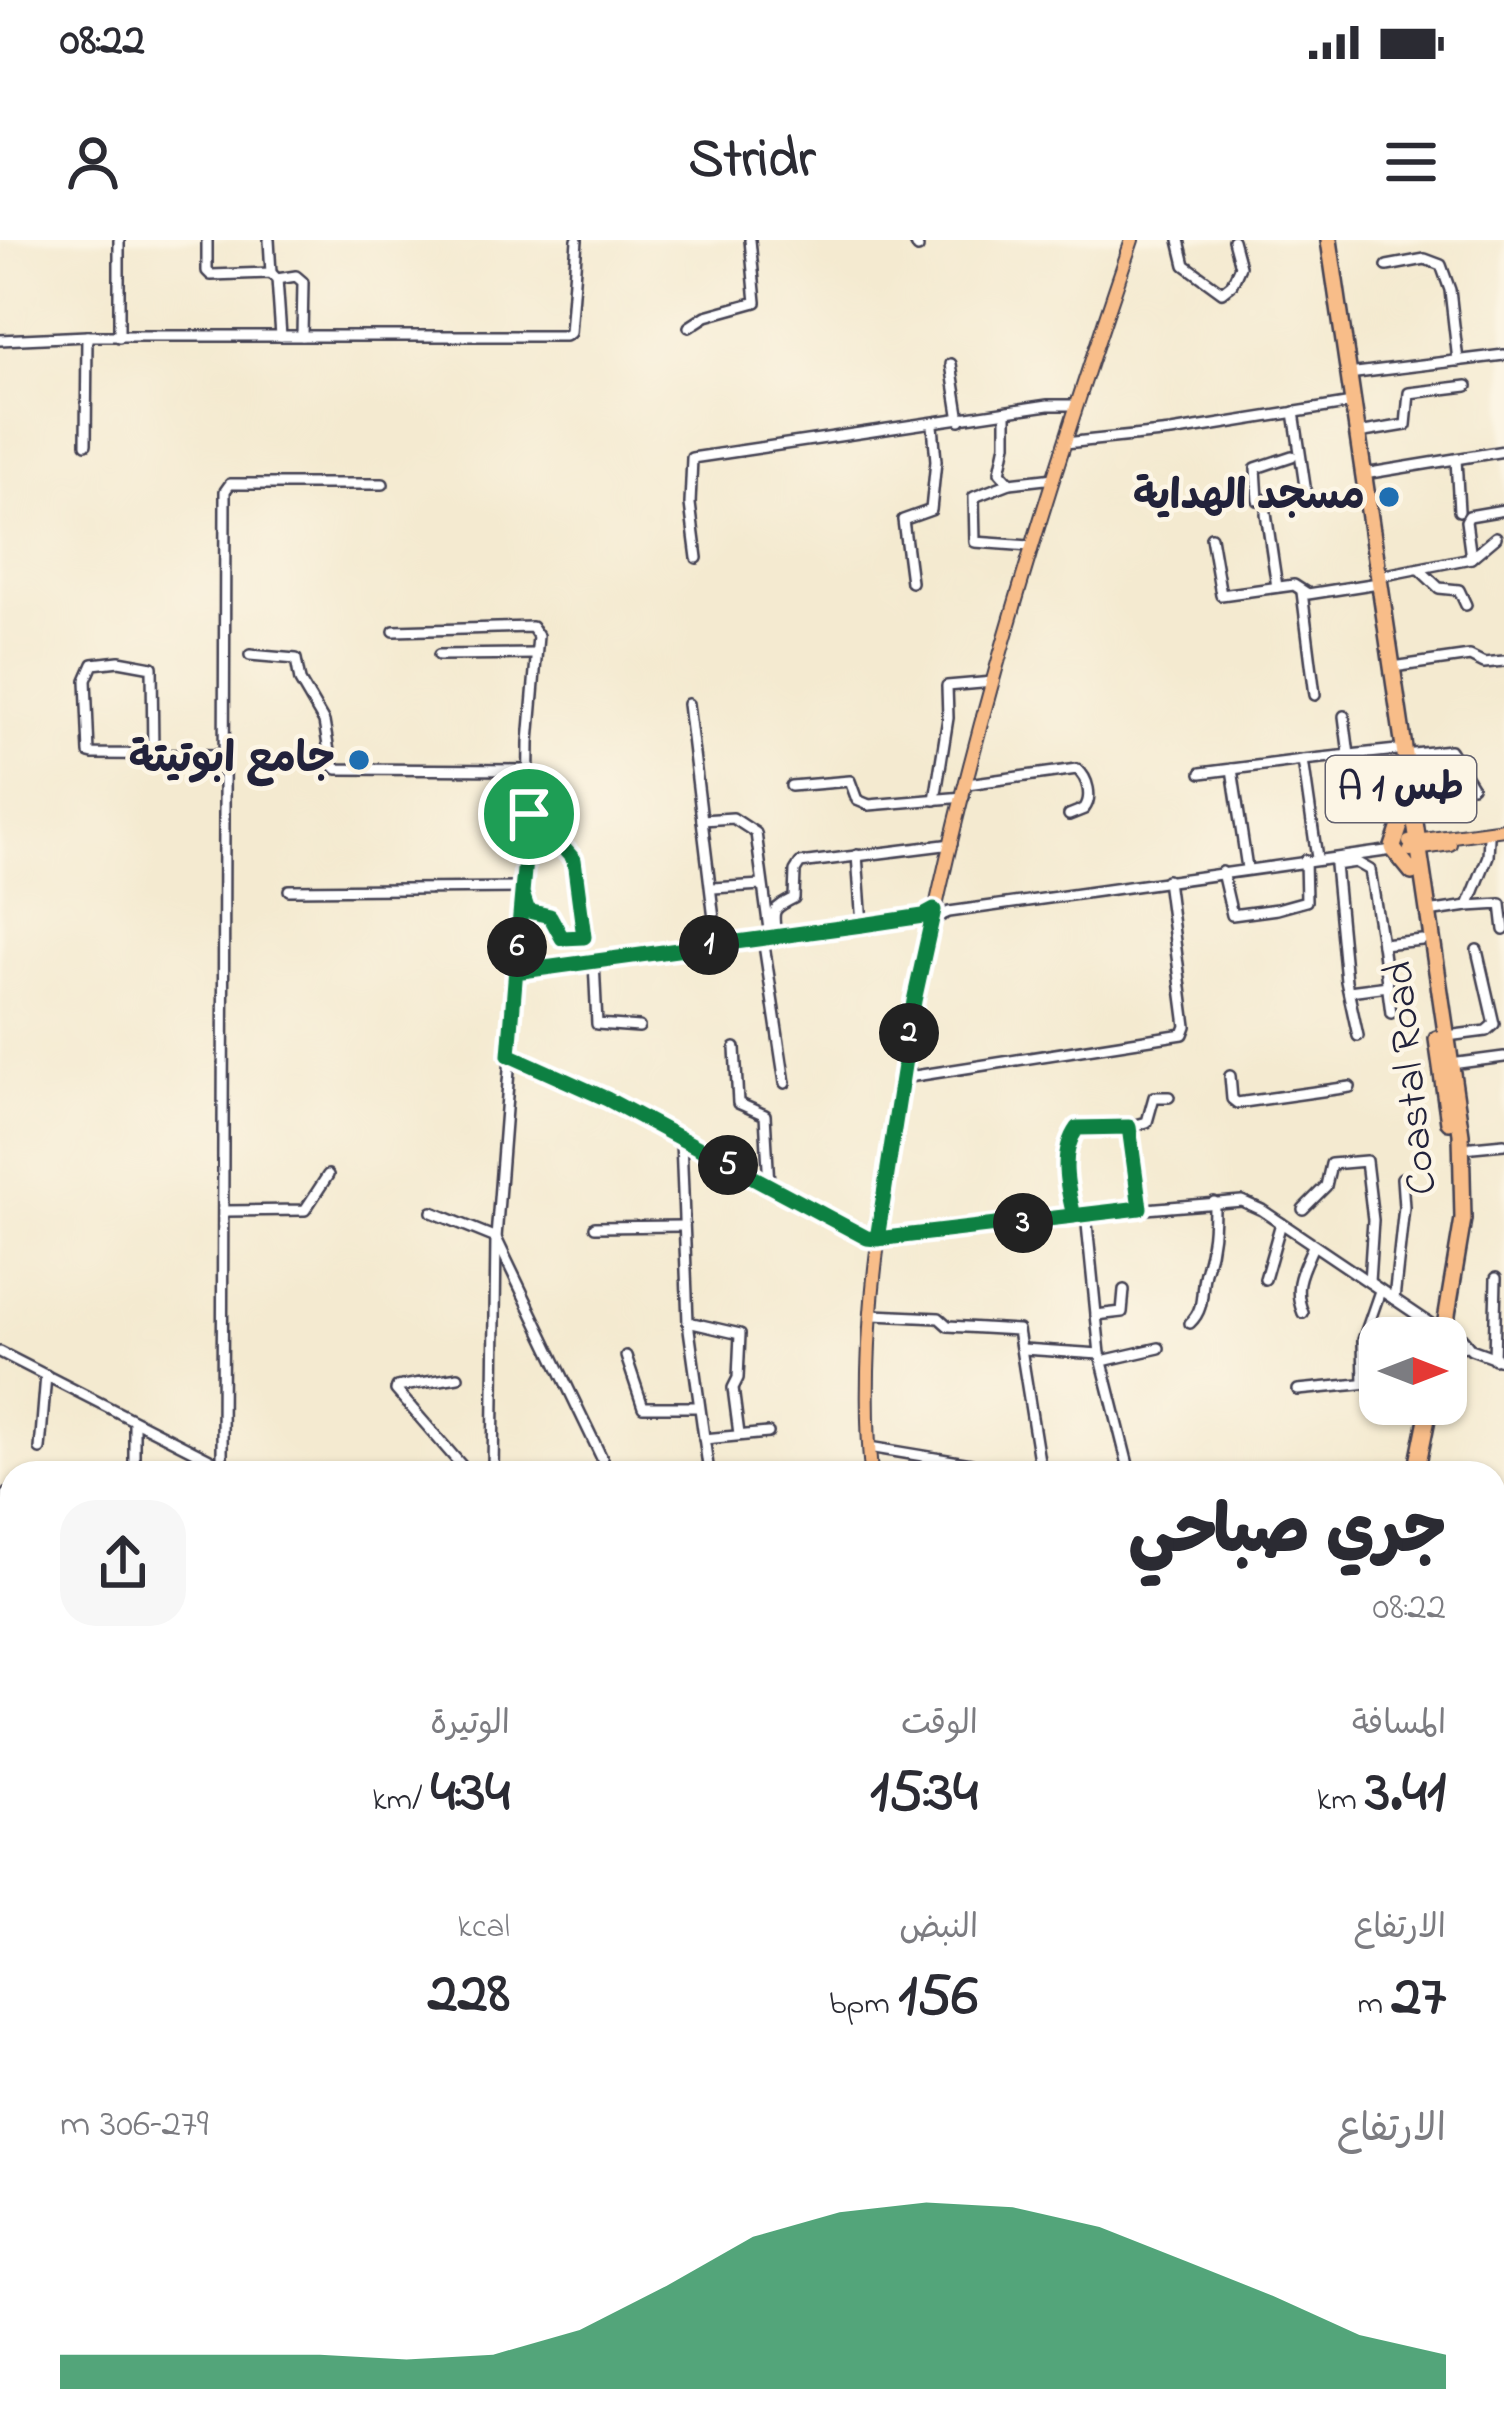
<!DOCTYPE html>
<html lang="ar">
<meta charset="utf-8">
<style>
:root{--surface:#fff;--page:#f7f7f7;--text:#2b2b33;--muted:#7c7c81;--accent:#0b8043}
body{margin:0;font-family:"Indie Flower","Playpen Sans Arabic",sans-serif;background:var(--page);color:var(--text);direction:rtl;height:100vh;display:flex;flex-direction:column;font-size:45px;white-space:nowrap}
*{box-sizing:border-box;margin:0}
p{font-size:39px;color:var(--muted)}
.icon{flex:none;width:66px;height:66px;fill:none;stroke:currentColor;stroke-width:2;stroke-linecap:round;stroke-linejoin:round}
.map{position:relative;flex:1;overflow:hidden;direction:ltr}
.details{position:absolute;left:0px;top:1221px;width:1506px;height:975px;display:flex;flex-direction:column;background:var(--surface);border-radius:36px 36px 0 0;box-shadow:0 3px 9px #0004;direction:rtl}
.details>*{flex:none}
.needle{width:78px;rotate:90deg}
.controls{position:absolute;left:1359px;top:1077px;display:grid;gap:24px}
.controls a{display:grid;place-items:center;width:108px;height:108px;border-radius:24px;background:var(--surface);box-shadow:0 3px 9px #0004;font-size:60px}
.pin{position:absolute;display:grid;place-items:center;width:102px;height:102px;color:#fff;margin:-51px;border:6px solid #fff;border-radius:50%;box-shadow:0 3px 12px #0007}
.km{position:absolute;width:60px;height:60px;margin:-30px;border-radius:50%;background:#222;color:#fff;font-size:33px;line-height:60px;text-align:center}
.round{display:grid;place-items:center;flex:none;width:126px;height:126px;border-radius:36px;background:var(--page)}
.head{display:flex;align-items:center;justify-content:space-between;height:204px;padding:0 60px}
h1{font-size:66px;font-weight:800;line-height:90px}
.metrics{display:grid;grid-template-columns:repeat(3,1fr);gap:18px;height:204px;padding:12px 60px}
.metrics div{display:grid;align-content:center}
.metrics b{font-size:60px;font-weight:800}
.metrics small{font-size:33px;font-weight:400}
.metrics p{font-size:33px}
.chart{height:336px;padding:24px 60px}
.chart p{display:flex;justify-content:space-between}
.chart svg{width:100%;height:216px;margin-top:12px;fill:var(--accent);opacity:.7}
.status{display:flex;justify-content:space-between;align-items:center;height:84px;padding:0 60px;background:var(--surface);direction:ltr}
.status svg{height:33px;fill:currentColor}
header{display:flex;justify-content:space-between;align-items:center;height:156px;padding:0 60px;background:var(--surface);font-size:54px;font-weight:800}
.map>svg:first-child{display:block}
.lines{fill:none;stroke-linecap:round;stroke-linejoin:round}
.minor-casing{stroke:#424051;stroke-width:14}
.major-casing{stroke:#424051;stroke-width:16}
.highway-casing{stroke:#424051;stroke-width:20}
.minor{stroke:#fff;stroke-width:9}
.major{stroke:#f8bd89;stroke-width:12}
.highway{stroke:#f8bd89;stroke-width:15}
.route-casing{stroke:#fff;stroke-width:24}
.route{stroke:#0b8043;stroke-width:15}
.poi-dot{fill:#1f6fb2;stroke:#fcf5e5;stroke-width:4.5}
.labels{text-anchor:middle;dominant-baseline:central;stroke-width:9;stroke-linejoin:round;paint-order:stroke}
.shield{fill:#fcf5e5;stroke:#63616e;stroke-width:3}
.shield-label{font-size:39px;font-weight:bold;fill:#22223b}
.poi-label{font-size:42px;font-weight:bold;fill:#22223b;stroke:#fcf5e5;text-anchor:end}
.street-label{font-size:42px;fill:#22223b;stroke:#fcf5e5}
</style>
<div class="status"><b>08:22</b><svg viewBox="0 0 49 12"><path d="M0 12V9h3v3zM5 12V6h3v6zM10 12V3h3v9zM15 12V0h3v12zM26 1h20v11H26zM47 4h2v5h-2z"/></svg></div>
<header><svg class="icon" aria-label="menu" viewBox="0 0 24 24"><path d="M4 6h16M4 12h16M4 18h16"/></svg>Stridr<svg class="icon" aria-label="person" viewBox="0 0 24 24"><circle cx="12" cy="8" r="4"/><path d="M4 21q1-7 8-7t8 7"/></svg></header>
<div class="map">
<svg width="1504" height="2194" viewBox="0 0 1504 2194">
<rect width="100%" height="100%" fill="#fcf5e5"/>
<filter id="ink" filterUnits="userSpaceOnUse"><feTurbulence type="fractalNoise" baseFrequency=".00833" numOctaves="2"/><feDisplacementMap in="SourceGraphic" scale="24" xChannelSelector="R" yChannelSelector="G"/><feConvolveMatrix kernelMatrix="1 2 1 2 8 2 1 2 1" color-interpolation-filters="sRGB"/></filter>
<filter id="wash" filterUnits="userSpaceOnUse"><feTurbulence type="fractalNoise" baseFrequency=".004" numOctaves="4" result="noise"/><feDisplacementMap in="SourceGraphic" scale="48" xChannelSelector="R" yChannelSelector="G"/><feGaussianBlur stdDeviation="2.7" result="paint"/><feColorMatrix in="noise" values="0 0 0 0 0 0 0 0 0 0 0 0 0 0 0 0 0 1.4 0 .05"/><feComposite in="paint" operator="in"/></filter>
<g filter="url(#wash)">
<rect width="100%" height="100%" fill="#f4ead0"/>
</g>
<g filter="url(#ink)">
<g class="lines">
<g class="minor-casing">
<g id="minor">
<path d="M119 0V97"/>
<path d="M207 0V31L211 35 271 33 277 39 281 96"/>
<path d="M269 0 271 33"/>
<path d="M914 0 918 8"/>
<path d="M1179 0 1185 25 1222 52 1232 44 1240 26 1233 0"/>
<path d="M1387 26 1425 19 1441 25 1450 50 1458 121"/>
<path d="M277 39 296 36 303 42 302 96"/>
<path d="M689 87 706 76 756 62 750 0"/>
<path d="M0 100 87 96H565L570 93 577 0"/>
<path d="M951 124 960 180"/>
<path d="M1348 134 1504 115"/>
<path d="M1006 173V204L1000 232 1010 243"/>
<path d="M1358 193 1406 185 1409 153 1467 146"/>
<path d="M1065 203 1171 192 1346 164"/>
<path d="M86 204 87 96"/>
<path d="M1292 216 1256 228 1258 260 1296 259 1306 253 1294 172"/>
<path d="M1456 219 1459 271"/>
<path d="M1364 234 1504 211"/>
<path d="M1266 273 1277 347"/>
<path d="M1211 297 1221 355 1294 345 1308 354 1372 344"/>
<path d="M1030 306 975 302 974 257 1010 243 1054 238"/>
<path d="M697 318 690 264 692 218 1048 165H1076"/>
<path d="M1471 318 1466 281 1469 276 1504 270"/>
<path d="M1420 330 1439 348 1459 350 1466 365"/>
<path d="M1380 336 1471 318 1496 297"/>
<path d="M911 342 903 280 931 270 936 221 933 185"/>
<path d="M1302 352 1315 455"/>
<path d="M394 391 532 387 538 396 529 502 528 585 496 998 493 1233"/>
<path d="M250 415 296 419 300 441 324 482 331 523 337 529 530 530"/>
<path d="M439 415 535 414"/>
<path d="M1393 427 1470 416 1484 423 1504 421"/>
<path d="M688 464 702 580 733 578 756 593 770 697"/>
<path d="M1344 476 1349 515"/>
<path d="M153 514 152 427 119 421 93 424 86 440 89 513 93 514 226 515"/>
<path d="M1405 515 1450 510 1472 546"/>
<path d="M1303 520 1397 510"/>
<path d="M1232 529 1247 628"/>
<path d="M1201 533 1303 520 1317 618"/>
<path d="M967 544 1077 529C1088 538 1093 558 1084 569L1069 575"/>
<path d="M791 546 850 541 857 560 869 565 964 557"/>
<path d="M935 560 948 478 947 446 993 442"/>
<path d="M702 580 717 704"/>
<path d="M857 615 862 685"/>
<path d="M1222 632 1232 675 1277 669 1306 661 1305 620"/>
<path d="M713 648 762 645"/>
<path d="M289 650 522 648"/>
<path d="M525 659 528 671 550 676 563 698 575 700 584 697 574 620 539 579 529 574"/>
<path d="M1468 666 1501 664 1504 690"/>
<path d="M1428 672 1468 666 1488 616 1489 597"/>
<path d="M931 680 949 672 1393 610"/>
<path d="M776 697C773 670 770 670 794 658L795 631 800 623 952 604"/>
<path d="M763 698 785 843"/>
<path d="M1382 704 1391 773"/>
<path d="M594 722 597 784 639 787"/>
<path d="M515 732 862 685 923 676 934 670"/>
<path d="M1349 751 1388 746"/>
<path d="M1358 796 1346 741 1335 625 1356 622 1370 630 1382 704 1422 700"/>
<path d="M1447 796 1486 791 1494 784 1477 710"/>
<path d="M735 808 738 863 765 875 769 945"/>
<path d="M509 815 568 839 867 997 952 993 1086 974 1242 961 1262 970 1437 1088"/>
<path d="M1451 824 1504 817"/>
<path d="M1230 836 1232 859 1237 863 1350 847"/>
<path d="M902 838 1183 794 1186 786 1167 640"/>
<path d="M1129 887 1147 882 1154 857H1169"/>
<path d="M681 901 688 1082 709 1233"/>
<path d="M1462 908 1504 904"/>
<path d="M1303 969 1326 946 1331 924 1366 921 1373 980 1369 1042"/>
<path d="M225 971 305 970 328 935"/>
<path d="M432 972 496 998 609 1233"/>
<path d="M1086 974 1100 1114 1130 1233"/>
<path d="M1074 976C1067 947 1059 913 1077 888L1129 887 1140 968"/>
<path d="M595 987 682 986"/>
<path d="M1265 1039 1281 983"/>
<path d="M1394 1059 1404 967 1402 938"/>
<path d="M1303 1073C1292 1046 1302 1031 1313 1006"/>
<path d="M873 1075 939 1078 948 1086 1018 1090 1041 1233"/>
<path d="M1096 1075 1122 1072 1124 1050"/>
<path d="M1448 1081 1471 1109 1504 1121"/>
<path d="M688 1082 740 1094 738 1138 733 1148 739 1194"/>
<path d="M1190 1083C1207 1067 1199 1049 1206 1029 1213 1006 1214 987 1214 962"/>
<path d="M1023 1109 1100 1114"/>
<path d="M1446 1110 1466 1106"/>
<path d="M0 1112 237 1233"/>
<path d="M626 1116 643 1167H698"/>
<path d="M1494 1119 1496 1038"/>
<path d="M1102 1121 1159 1108"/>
<path d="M458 1137 397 1147 396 1150 468 1233"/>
<path d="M1364 1143 1363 1100 1380 1051"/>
<path d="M1298 1150 1380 1142"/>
<path d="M134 1181V1233"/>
<path d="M704 1199 768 1193"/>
<path d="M869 1207 971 1224"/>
<path d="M40 1209 46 1135"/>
<path d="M222 1225 225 251 230 244H383"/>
<path d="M4 1257 12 1250"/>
<path d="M7 1488V1455L12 1447"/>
<path d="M1495 1539 1504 1601"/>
<path d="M0 1830H12"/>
<path d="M0 1903H12"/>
<path d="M0 2017H12"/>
<path d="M1494 2127 1499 2115"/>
<path d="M1494 2172 1504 2177"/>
<path d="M284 2184V2194"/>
<path d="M1002 2184 1041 2192"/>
<path d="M1321 2184 1322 2194"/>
<path d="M1364 2184 1373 2194"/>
<path d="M1428 2184 1434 2193 1440 2184"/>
<path d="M479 2194 481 2184"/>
<path d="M676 2194 677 2184"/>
<path d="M787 2194V2184"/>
<path d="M1177 2194 1179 2184"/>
<path d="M1219 2194 1220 2184"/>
<path d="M1502 2194 1504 2190"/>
</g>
</g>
<g class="major-casing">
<g id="major">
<path d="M1409 602 1504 589"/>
<path d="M1410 610 1450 604"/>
<path d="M871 1233C860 1112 878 989 897 870 944 573 1035 284 1132 0"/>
<path d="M916 2184V2194"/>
</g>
</g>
<g class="highway-casing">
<g id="highway">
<path d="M1329 0 1461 894 1463 979 1443 1098"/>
<path d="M1393 607 1404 574"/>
<path d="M1394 610 1412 632"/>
<path d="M1437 799 1449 882"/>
<path d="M1416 1233 1430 1164"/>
<path d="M1040 2194 1047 2184"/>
</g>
</g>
<use href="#minor" class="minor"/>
<use href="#major" class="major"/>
<use href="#highway" class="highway"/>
</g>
</g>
<g class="lines" filter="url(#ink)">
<g class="route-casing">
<path id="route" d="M529 574 515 732 862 685 923 676 934 670 914 761 877 999 1140 968 1129 887 1077 888C1059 913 1067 947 1074 976L877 999 867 998 607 859 509 815 522 653 528 671 550 676 562 698 584 697 574 620 538 579 529 574"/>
</g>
<use href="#route" class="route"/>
</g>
<g class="poi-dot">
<circle cx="1389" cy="257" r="12"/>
<circle cx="359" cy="520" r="12"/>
</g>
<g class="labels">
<rect class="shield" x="1326" y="516" width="150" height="66" rx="9"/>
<g class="shield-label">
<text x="1401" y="549">A 1 طس</text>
</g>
<g class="poi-label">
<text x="1365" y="257">مسجد الهداية</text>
<text x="335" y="520">جامع ابوتيتة</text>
</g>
<g class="street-label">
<text transform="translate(1412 838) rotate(-96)">Coastal Road</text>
</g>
</g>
</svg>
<div class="controls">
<a><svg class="needle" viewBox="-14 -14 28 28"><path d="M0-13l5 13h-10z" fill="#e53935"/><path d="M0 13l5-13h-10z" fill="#7c7c81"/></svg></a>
</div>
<div class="pin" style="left:529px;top:574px;background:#1e9e55"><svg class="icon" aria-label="arrive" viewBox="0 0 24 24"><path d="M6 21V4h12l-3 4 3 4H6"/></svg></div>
<b class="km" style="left:709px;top:705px">1</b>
<b class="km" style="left:909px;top:793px">2</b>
<b class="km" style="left:1023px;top:983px">3</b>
<b class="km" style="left:728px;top:925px">5</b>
<b class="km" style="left:517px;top:707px">6</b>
<section class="details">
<div class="head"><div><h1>جري صباحي</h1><p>08:22</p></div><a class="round"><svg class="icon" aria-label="share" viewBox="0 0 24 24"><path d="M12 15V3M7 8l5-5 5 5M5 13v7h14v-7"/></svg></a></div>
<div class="metrics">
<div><p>المسافة</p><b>3.41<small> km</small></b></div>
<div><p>الوقت</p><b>15:34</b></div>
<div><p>الوتيرة</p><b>4:34<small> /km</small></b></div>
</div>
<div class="metrics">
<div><p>الارتفاع</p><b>27<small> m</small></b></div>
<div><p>النبض</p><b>156<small> bpm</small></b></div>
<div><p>kcal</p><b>228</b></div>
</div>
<div class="chart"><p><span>الارتفاع</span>279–306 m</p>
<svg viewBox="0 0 160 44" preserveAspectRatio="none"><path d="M0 44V37L10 37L20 37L30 37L40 38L50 37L60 32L70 23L80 13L90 8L100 6L110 7L120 11L130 18L140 25L150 33L160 37V44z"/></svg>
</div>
</section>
</div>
